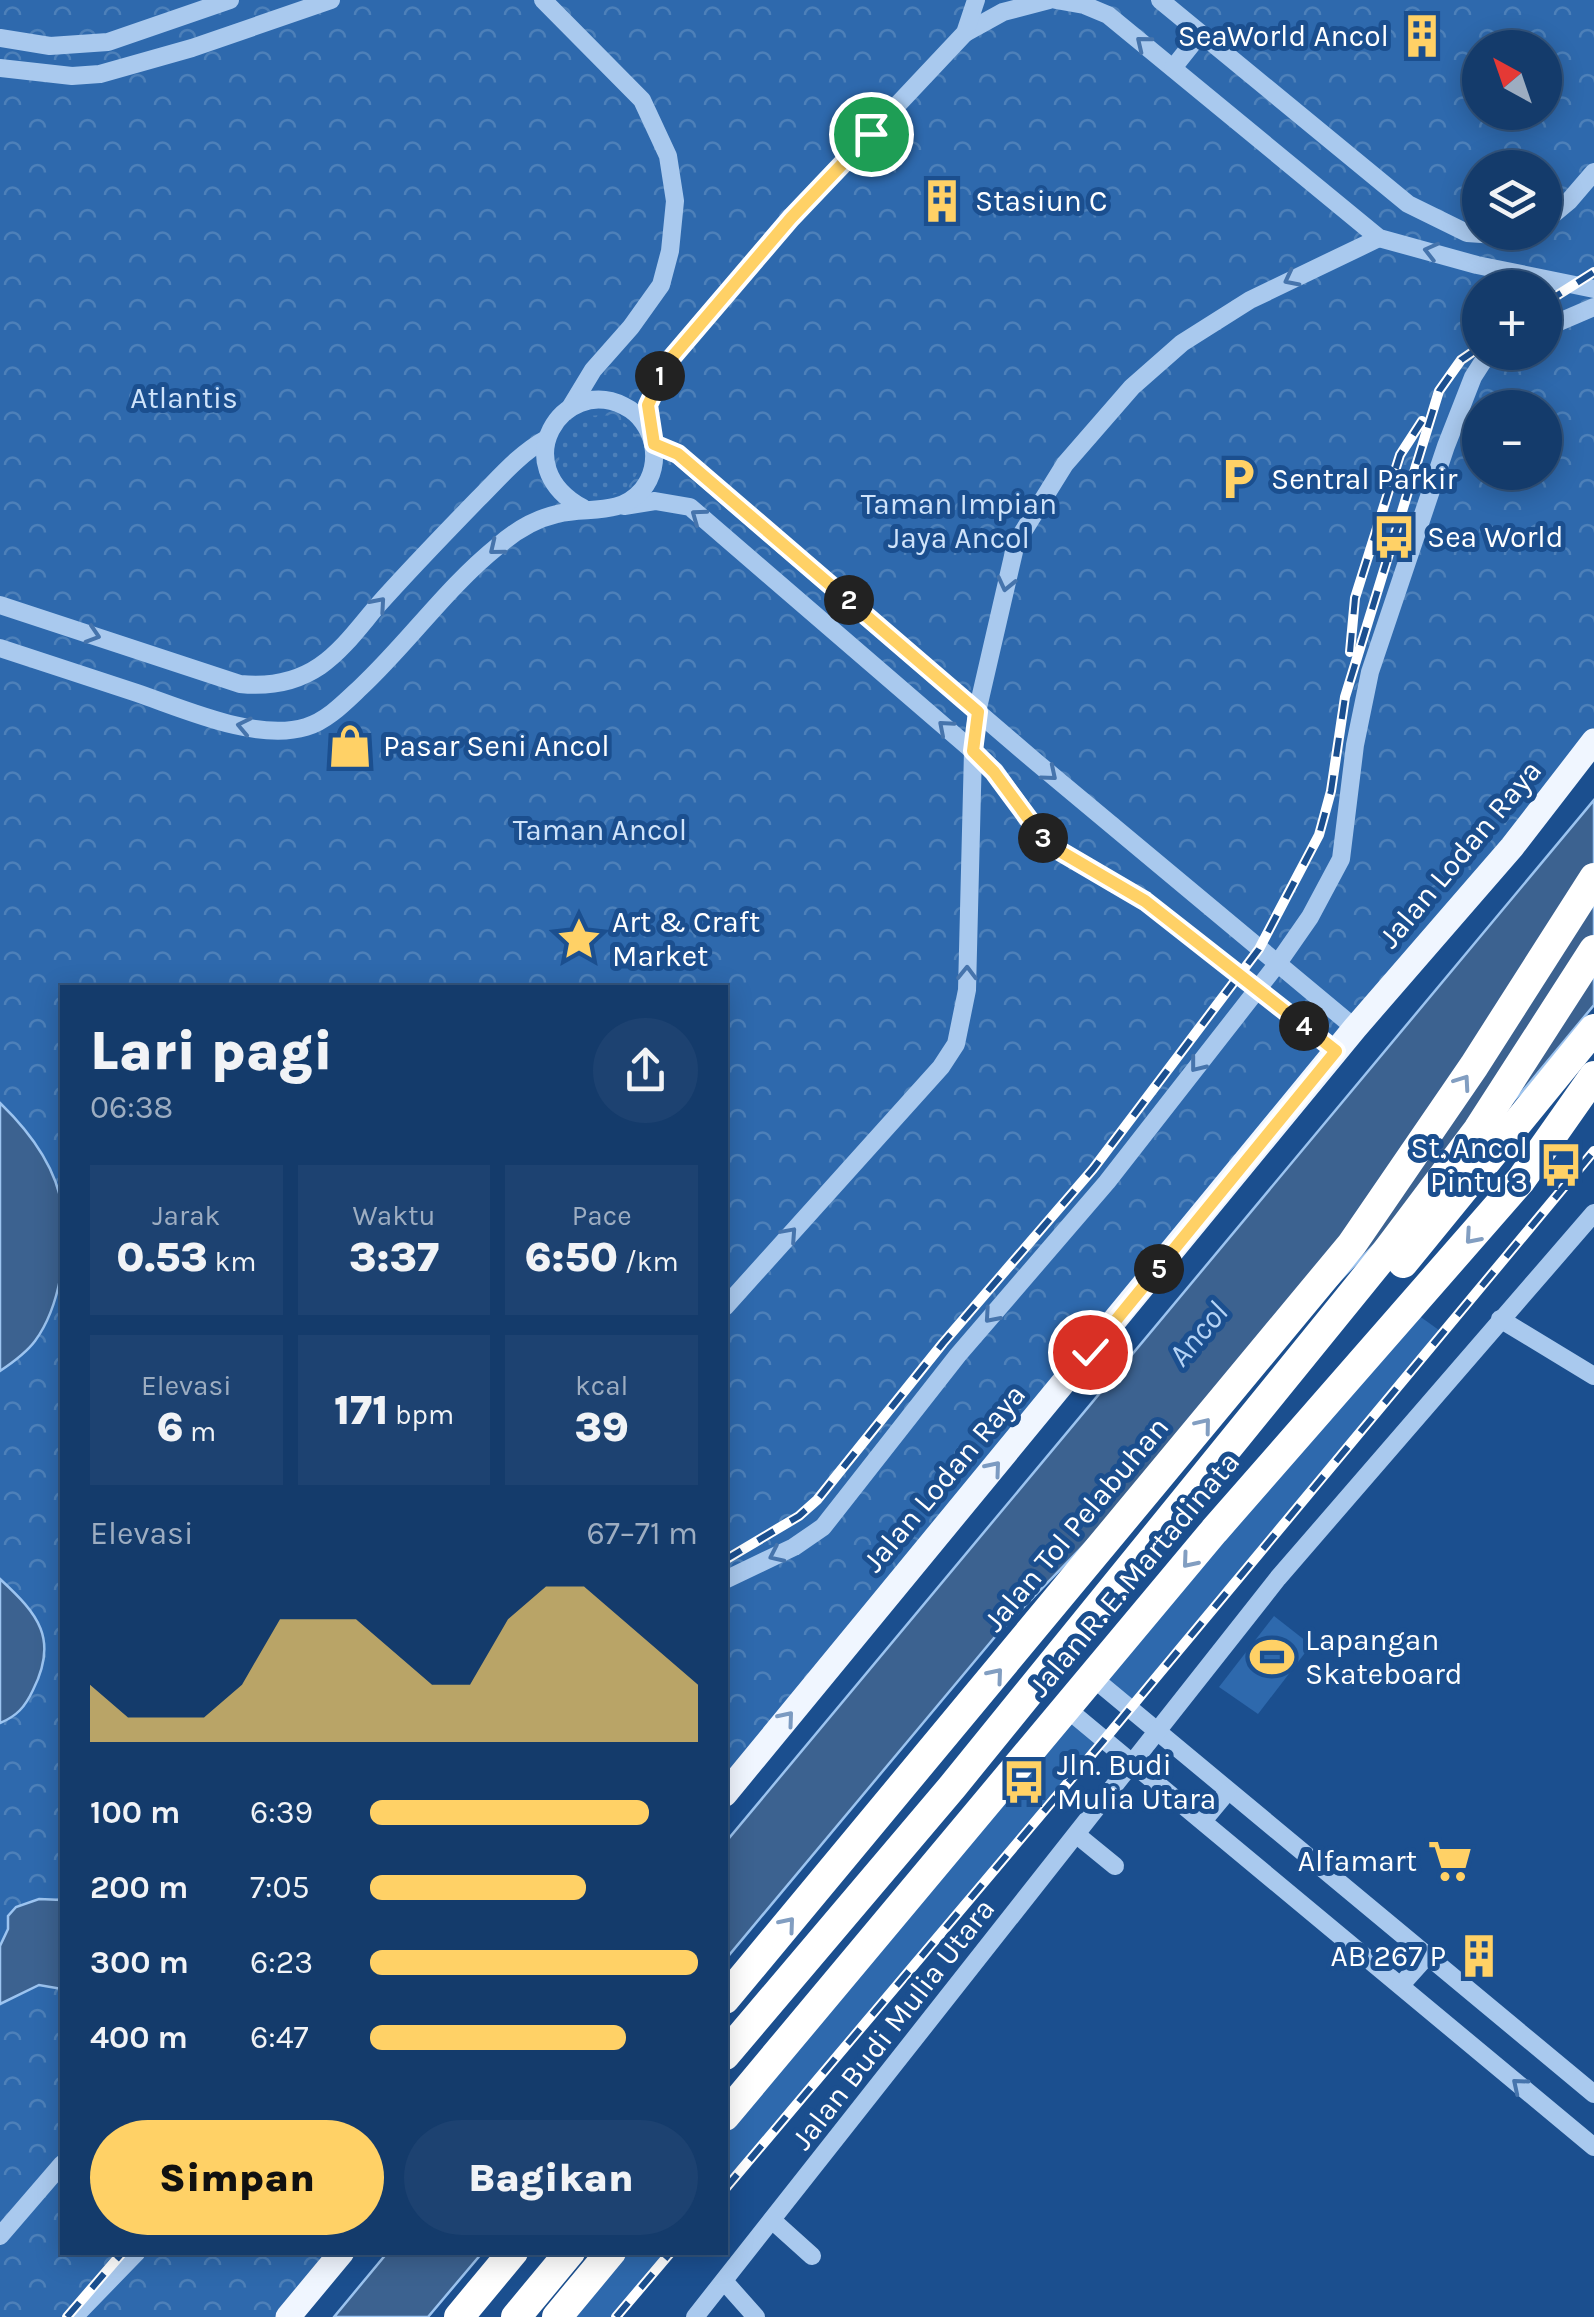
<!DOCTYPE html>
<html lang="id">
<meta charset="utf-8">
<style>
:root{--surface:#143b6b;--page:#1d4271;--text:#f1f3f6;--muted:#9dadc1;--line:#33557e;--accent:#ffd166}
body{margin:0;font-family:Karla,sans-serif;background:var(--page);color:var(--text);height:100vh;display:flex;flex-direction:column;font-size:38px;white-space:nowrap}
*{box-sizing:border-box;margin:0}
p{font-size:32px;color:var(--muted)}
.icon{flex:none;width:55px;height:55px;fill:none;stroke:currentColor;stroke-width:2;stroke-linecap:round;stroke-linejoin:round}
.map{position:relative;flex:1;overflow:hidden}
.panel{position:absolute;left:60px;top:985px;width:668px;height:1270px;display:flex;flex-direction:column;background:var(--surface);border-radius:0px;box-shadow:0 5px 25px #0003,0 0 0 2px var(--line)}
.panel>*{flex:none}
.needle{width:65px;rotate:320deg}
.tools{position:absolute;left:1462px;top:30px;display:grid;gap:20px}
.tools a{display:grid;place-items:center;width:100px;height:100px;border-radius:50%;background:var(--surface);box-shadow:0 5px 25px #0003,0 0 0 2px var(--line);font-size:50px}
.pin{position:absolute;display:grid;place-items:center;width:85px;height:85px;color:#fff;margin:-42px;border:5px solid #fff;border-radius:50%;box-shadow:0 2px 10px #0007}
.km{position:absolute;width:50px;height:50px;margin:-25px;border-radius:50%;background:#222;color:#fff;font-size:28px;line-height:50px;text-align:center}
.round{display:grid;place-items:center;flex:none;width:105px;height:105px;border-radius:52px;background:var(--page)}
.summary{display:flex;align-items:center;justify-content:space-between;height:170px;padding:0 30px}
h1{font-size:55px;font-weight:800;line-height:75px}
.figures{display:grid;grid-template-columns:repeat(3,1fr);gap:15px;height:170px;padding:10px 30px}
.figures div{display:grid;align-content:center;border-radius:0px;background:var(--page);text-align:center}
.figures b{font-size:42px;font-weight:800}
.figures small{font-size:28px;font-weight:400}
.figures p{font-size:28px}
.chart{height:280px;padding:20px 30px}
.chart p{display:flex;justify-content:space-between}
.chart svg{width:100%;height:180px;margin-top:10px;fill:var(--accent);opacity:.7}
.cta{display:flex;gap:20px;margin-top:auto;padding:20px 30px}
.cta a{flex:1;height:115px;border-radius:60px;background:var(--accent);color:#111;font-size:40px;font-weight:800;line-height:115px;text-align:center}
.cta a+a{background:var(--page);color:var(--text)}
ul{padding:0 30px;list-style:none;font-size:32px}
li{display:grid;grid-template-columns:160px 120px 1fr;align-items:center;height:75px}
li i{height:25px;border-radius:12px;background:var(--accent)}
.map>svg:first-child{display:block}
.grass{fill:#2e69ad}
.park{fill:url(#park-crowns);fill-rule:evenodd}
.garden{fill:url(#garden-dots)}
.water{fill:#3c6290;stroke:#9cc4f0;stroke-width:2.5}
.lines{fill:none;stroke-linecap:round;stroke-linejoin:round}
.minor{stroke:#a9c9ee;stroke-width:18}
.major{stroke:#f0f6ff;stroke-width:25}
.highway{stroke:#fff;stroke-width:30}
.rail-casing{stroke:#fff;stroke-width:10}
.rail{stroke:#1b4f8f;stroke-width:6;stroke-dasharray:19;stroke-linecap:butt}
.oneway{stroke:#4674ac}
.oneway2{stroke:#829ec1}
.oneway3{stroke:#7b9ac1}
.route-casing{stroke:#fff;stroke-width:20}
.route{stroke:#ffd166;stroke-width:12}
.labels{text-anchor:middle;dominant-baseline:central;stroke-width:10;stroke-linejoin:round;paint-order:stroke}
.poi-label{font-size:30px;fill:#fff;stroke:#1b4f8f;text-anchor:start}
.park-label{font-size:30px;fill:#cfe3fa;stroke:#1b4f8f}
.street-label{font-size:30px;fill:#fff;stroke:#1b4f8f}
.water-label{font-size:32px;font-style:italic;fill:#b5d3f5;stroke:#1b4f8f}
</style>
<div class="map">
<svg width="1594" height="2317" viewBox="0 0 1594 2317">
<defs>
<pattern id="park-crowns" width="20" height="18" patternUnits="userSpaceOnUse" patternTransform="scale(2.5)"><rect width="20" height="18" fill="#2e69ad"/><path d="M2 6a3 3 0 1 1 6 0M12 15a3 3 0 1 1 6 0" fill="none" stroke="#4d80b9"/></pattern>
<pattern id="garden-dots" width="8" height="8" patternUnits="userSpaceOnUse" patternTransform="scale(2.5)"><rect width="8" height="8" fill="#2e69ad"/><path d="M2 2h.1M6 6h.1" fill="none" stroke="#4d80b9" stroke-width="1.8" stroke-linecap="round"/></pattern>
</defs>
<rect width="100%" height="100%" fill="#1b4f8f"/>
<g class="grass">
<path d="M1404 1305 1443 1333 1131 1707 1092 1677Z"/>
<path d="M1274 1616 1311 1645 1258 1714 1219 1687Z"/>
<path d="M1066 1708 1104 1740 725 2188V2116Z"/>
<path d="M611 2253H671L616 2317H557Z"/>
</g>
<path class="park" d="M0 0H1594V741L725 1793V988H62V2252L341 2253 287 2317H0ZM1480 48H1545V112H1480ZM1480 168H1545V232H1480ZM1480 288H1545V352H1480ZM1480 408H1545V472H1480Z"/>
<circle class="garden" cx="600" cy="456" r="41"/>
<g class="water">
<path d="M1594 800V1005L1521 1093 994 1638 725 1960V1843Z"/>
<path d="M0 1103C28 1130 56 1167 62 1207 69 1248 60 1307 35 1341 26 1353 12 1363 0 1371Z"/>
<path d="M0 1579C38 1614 59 1639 33 1690 25 1707 17 1716 0 1723Z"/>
<path d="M39 1899 62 1900V1989L39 1985 0 2004V1946L8 1929V1916L16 1907Z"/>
<path d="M387 2253V2252L482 2253 428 2317H334Z"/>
</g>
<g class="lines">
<g class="minor">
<path d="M543 0 642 100 668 156 675 201 670 251 661 285 631 327 593 370 570 408"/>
<path d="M1056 0 1084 5 1108 15 1379 238 1477 265 1594 289"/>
<path d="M1160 0 1408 204 1467 233 1496 235 1520 232"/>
<path d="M965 33 1003 12 1049 0"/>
<path d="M0 38 50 46 108 42 230 0"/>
<path d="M0 68 72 76 100 74 192 48 331 0"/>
<path d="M1173 68 1200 34"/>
<path d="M1545 221 1569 201 1594 172"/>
<path d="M1545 328 1594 307"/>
<path d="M650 429 648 405 668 361 791 218 965 33 976 0"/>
<path d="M653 444 678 455 1036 762 1355 1028"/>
<path d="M624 506 655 501 690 507 973 751 995 771 1042 837 1058 850 1145 901 1336 1051"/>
<path d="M0 605 240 684C269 687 295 683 320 666 343 650 360 626 378 605 410 569 444 534 478 499 500 477 519 454 546 439"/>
<path d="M0 648C46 663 91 678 137 693 184 709 257 742 306 727 327 721 345 702 361 687 408 643 447 587 498 546 515 531 535 519 557 514 587 506 619 517 642 490 664 464 655 421 624 406 562 375 505 466 583 508"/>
<path d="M725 1307 941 1067 956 1044 967 990 973 751 977 712 1016 543 1065 464 1132 387 1182 343 1250 300 1379 238"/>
<path d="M1500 1319 1594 1376"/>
<path d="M725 1580 794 1547 823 1527 958 1355 1107 1182 1278 963 1310 917 1341 859 1355 745 1370 672 1446 446 1473 377 1489 352"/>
<path d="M1092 1677 1594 2094"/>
<path d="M1066 1708 1594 2147"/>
<path d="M1203 1821 1228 1791"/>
<path d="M1077 1835 1115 1866"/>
<path d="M1401 1985 1427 1956"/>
<path d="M772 2220 812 2256"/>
<path d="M0 2236 62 2164"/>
<path d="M724 2281 756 2317"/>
<path d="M74 2317 137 2252"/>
<path d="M695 2317 1278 1578 1594 1213"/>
</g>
<g class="major">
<path d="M725 1794 1355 1028 1512 847 1594 741"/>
<path d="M288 2317 342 2252"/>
</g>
<g class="highway">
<path d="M1403 1263 1594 1029"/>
<path d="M725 1999 1352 1244 1474 1066 1594 878"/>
<path d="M725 2055 953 1786 1384 1255 1478 1130 1594 950"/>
<path d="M725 2116 1214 1531 1521 1180 1594 1076"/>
<path d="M459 2317 513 2252"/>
<path d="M516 2317 570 2252"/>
<path d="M557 2317 611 2252"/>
</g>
<g class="rail-casing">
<g id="rail">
<path d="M1545 303 1594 272"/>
<path d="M1350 652 1355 598 1400 455 1422 421"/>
<path d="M725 1560 799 1516 817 1500 943 1343 1093 1169 1259 949 1319 835 1331 791 1345 697 1439 391 1461 360 1480 347"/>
<path d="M725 2189 1104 1740 1594 1151"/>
<path d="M67 2317 123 2252"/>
<path d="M616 2317 671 2252"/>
</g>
</g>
<use href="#rail" class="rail"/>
</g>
<defs><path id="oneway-chevron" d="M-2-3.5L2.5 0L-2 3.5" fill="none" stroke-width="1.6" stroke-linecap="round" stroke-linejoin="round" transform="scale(2.5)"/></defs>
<g class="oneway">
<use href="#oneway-chevron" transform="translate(1143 43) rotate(-141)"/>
<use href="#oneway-chevron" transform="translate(1431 251) rotate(-166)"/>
<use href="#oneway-chevron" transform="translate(1291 279) rotate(153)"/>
<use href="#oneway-chevron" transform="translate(698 516) rotate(-144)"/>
<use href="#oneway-chevron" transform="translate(496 548) rotate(141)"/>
<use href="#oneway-chevron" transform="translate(1006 584) rotate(103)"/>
<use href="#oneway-chevron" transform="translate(379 604) rotate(-49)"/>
<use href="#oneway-chevron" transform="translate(93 635) rotate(18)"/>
<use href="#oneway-chevron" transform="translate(244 726) rotate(-168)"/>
<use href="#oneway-chevron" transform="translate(945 727) rotate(-139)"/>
<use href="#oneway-chevron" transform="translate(1050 774) rotate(40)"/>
<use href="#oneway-chevron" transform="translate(967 973) rotate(-89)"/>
<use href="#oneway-chevron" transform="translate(1197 1065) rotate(128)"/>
<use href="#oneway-chevron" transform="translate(790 1234) rotate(-48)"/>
<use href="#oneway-chevron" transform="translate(991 1316) rotate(131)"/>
<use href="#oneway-chevron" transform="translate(776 1555) rotate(155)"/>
<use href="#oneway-chevron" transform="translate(1519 2085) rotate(-140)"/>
</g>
<g class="oneway2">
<use href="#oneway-chevron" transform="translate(1463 1082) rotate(-55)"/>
<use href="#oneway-chevron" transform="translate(1472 1237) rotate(131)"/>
<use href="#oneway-chevron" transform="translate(1204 1425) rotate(-51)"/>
<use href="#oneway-chevron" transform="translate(1189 1561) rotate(130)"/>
<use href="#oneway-chevron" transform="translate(996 1675) rotate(-50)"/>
<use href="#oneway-chevron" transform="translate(788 1924) rotate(-50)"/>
</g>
<g class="oneway3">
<use href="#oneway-chevron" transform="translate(994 1468) rotate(-50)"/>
<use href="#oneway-chevron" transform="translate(787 1718) rotate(-50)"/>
</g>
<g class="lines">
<g class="route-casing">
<path id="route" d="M871 134 791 218 668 362 648 405 654 444 678 454 978 712 973 751 994 772 1042 837 1058 850 1145 901 1336 1051 1090 1352"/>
</g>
<use href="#route" class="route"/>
</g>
<defs>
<g id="building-bare" transform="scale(3.45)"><path d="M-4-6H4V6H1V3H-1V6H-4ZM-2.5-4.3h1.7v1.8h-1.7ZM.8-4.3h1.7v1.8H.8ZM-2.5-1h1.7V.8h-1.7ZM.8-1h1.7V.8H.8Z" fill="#ffd166" stroke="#1b4f8f" stroke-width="2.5" paint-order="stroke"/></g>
<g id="parking-bare" transform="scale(3.45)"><path d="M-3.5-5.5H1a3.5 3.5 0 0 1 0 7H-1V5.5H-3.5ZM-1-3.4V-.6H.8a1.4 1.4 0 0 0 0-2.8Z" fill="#ffd166" stroke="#1b4f8f" stroke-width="2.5" paint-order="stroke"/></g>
<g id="bus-bare" transform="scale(3.45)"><path d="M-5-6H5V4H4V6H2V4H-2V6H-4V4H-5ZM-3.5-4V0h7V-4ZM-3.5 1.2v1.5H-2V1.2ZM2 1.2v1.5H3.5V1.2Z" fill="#ffd166" stroke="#1b4f8f" stroke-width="2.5" paint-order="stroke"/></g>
<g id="shop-bare" transform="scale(3.45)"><path d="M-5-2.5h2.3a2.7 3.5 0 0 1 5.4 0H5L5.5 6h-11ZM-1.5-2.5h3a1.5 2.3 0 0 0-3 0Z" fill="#ffd166" stroke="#1b4f8f" stroke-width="2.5" paint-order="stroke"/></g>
<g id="sight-bare" transform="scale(3.45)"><path d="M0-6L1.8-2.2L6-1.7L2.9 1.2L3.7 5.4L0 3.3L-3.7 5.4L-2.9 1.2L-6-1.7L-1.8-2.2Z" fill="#ffd166" stroke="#1b4f8f" stroke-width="2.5" paint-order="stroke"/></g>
<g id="stadium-bare" transform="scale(3.45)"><path d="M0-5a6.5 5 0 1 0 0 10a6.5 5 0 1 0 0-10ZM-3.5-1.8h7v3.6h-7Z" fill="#ffd166" stroke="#1b4f8f" stroke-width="2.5" paint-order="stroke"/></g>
<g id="supermarket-bare" transform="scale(3.45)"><path d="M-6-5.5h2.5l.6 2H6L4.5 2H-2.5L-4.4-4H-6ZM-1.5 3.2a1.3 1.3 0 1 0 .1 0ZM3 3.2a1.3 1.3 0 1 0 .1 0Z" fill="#ffd166" stroke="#1b4f8f" stroke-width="2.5" paint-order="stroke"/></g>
</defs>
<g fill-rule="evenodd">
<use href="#building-bare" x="1422" y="36"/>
<use href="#building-bare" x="942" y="201"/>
<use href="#parking-bare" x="1238" y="479"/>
<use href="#bus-bare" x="1394" y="537"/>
<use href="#shop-bare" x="350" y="746"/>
<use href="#sight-bare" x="579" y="939"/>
<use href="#bus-bare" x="1561" y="1165"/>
<use href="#stadium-bare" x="1272" y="1657"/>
<use href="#bus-bare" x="1024" y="1782"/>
<use href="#supermarket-bare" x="1450" y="1861"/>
<use href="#building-bare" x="1479" y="1956"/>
</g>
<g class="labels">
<g class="poi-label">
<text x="1389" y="36" text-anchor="end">SeaWorld Ancol</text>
<text x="975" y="201">Stasiun C</text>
<text x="1271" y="479">Sentral Parkir</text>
<text x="1427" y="537">Sea World</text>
<text x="383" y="746">Pasar Seni Ancol</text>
<text x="612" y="922">Art &amp; Craft<tspan x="612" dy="34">Market</tspan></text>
<text x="1528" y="1148" text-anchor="end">St. Ancol<tspan x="1528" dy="34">Pintu 3</tspan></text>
<text x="1305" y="1640">Lapangan<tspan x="1305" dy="34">Skateboard</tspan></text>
<text x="1057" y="1765">Jln. Budi<tspan x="1057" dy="34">Mulia Utara</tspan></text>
<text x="1417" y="1861" text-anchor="end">Alfamart</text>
<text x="1446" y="1956" text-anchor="end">AB 267 P</text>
</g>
<g class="park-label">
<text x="184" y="398">Atlantis</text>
<text x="959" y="504">Taman Impian<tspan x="959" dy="34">Jaya Ancol</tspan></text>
<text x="600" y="830">Taman Ancol</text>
</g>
<g class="street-label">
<text transform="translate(1460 854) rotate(-50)">Jalan Lodan Raya</text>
<text transform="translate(944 1478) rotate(-50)">Jalan Lodan Raya</text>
<text transform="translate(1076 1524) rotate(-50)">Jalan Tol Pelabuhan</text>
<text transform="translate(1134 1574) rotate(-50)">Jalan R. E. Martadinata</text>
<text transform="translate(893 2024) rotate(-52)">Jalan Budi Mulia Utara</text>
</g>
<g class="water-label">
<text transform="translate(1198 1334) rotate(-50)">Ancol</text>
</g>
</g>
</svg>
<div class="tools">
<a><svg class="needle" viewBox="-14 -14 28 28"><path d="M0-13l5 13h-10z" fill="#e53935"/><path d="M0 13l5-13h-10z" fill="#9dadc1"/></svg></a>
<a><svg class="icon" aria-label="layers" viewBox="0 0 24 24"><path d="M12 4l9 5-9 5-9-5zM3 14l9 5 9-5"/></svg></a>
<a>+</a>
<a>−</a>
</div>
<div class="pin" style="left:871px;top:134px;background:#1e9e55"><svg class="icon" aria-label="arrive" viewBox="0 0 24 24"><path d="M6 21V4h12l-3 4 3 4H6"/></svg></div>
<div class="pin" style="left:1090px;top:1352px;background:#d93025"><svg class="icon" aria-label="check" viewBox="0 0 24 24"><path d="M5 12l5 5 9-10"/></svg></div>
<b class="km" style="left:660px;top:376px">1</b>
<b class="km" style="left:849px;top:600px">2</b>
<b class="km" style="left:1043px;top:838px">3</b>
<b class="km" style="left:1304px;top:1026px">4</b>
<b class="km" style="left:1159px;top:1269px">5</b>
<section class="panel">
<div class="summary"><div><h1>Lari pagi</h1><p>06:38</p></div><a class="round"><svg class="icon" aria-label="share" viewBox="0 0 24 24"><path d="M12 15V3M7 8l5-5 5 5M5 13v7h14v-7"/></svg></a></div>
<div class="figures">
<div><p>Jarak</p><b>0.53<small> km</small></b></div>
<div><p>Waktu</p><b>3:37</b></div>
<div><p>Pace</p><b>6:50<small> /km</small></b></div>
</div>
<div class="figures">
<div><p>Elevasi</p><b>6<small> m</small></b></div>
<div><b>171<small> bpm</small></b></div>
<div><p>kcal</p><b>39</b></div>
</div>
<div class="chart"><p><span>Elevasi</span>67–71 m</p>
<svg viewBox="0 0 160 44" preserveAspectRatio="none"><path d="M0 44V30L10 38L20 38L30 38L40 30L50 14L60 14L70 14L80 22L90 30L100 30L110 14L120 6L130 6L140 14L150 22L160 30V44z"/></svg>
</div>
<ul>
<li><b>100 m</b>6:39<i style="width:85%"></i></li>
<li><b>200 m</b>7:05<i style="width:66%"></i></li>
<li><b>300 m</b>6:23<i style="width:100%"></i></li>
<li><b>400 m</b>6:47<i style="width:78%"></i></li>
</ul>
<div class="cta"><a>Simpan</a><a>Bagikan</a></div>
</section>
</div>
